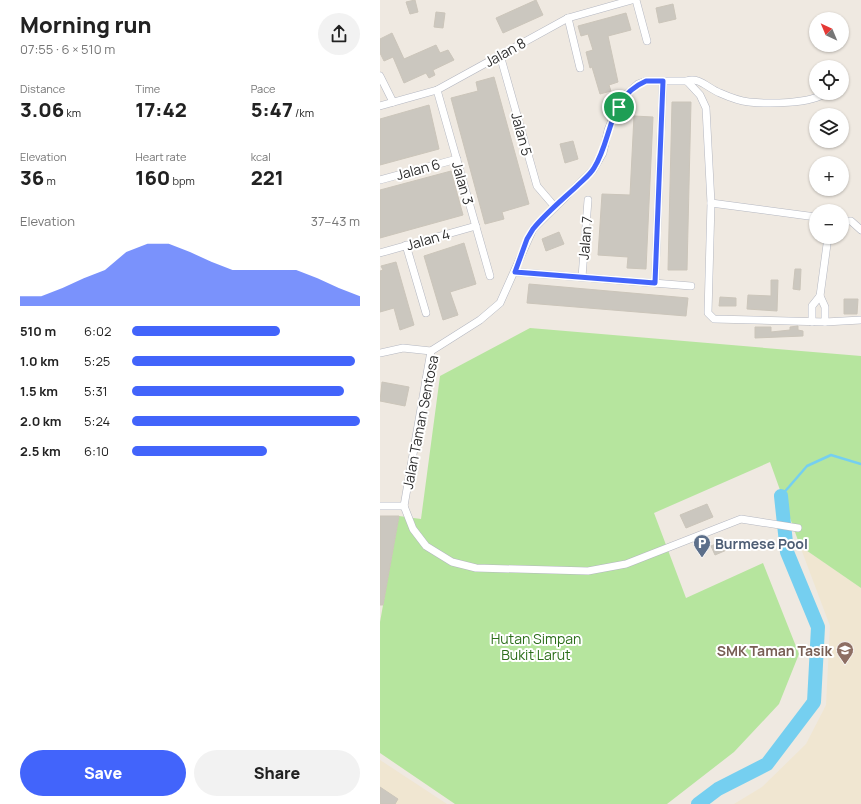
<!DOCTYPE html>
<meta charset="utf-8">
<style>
:root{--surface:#fff;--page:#f2f2f2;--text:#222;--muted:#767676;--accent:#4264fb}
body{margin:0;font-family:Manrope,sans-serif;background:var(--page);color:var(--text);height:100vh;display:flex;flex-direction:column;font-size:15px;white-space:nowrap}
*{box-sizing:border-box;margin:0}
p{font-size:13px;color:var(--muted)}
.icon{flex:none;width:22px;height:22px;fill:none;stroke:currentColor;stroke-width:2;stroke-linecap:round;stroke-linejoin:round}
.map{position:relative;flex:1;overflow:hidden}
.drawer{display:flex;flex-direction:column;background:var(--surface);width:380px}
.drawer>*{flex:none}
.needle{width:26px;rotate:316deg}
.tools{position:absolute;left:429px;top:12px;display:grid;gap:8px}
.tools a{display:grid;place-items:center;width:40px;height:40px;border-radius:50%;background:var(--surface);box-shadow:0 1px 3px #0004;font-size:20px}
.pin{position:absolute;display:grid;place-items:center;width:34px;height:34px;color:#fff;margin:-17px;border:2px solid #fff;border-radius:50%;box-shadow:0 1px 4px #0007}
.round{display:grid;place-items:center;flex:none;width:42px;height:42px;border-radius:21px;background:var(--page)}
.summary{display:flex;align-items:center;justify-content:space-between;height:68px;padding:0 20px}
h1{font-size:22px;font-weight:800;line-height:30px}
.stats{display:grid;grid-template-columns:repeat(3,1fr);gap:6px;height:68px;padding:4px 20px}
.stats div{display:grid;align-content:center}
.stats b{font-size:20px;font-weight:800}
.stats small{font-size:11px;font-weight:400}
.stats p{font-size:11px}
.chart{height:112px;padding:8px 20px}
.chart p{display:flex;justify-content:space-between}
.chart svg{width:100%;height:72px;margin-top:4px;fill:var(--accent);opacity:.7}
.primary-button{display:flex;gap:8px;margin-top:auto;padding:8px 20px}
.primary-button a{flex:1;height:46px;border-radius:24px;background:var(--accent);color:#fff;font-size:16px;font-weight:800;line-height:46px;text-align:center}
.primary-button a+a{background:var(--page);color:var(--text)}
ul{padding:0 20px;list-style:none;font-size:13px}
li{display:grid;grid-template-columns:64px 48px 1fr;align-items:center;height:30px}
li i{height:10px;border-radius:5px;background:var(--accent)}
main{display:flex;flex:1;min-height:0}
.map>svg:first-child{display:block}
.education{fill:#f0e6d1}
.green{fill:#b6e59e}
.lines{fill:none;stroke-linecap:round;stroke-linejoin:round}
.stream{stroke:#75cff0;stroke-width:2.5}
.river{stroke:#75cff0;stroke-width:14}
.building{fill:#cbc7bf;stroke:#cbc5ba}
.street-casing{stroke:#b4b7c1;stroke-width:8}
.street{stroke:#fff;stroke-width:7}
.route-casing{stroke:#fff;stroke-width:8}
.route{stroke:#4264fb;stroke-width:5}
.labels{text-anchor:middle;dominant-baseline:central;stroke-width:4;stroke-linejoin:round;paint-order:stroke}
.street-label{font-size:14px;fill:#2e2e2e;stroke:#fff}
.service-label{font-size:14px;font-weight:bold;fill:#4e5e75;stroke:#fff;text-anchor:start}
.park-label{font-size:14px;fill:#2c6e1b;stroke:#fff}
.education-label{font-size:14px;font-weight:bold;fill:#785e54;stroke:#fff;text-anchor:end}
</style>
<main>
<section class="drawer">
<div class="summary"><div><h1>Morning run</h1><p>07:55 · 6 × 510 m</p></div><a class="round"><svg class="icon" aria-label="share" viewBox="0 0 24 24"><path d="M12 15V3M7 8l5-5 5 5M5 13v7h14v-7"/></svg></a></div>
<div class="stats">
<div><p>Distance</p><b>3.06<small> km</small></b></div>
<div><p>Time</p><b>17:42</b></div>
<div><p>Pace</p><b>5:47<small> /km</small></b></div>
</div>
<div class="stats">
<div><p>Elevation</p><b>36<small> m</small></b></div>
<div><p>Heart rate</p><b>160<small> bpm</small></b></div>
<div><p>kcal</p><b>221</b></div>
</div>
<div class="chart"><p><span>Elevation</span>37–43 m</p>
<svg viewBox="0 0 160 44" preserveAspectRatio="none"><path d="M0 44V38L10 38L20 33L30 27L40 22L50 11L60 6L70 6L80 11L90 17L100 22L110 22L120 22L130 22L140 27L150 33L160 38V44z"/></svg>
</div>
<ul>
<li><b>510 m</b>6:02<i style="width:65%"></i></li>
<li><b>1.0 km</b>5:25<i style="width:98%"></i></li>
<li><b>1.5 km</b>5:31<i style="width:93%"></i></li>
<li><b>2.0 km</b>5:24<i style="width:100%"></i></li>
<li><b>2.5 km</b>6:10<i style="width:59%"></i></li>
</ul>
<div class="primary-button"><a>Save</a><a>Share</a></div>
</section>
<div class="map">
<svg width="481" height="804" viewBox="0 0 481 804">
<rect width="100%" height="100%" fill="#efe9e1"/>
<g class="education">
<path d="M420 546 481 588V804H354L382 787 426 744 446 705 450 626Z"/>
<path d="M0 760 67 804H0Z"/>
</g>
<path class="green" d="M150 328 481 356V588L420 546 390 462 274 513 306 598 383 563 419 654 399 704 354 752 287 804H75L0 753V622L19 516 41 519 60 376Z"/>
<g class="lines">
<path class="stream" d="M401 496 427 466 451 455 481 464"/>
<path class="river" d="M318 804 338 789 387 764 434 702 438 627 407 552 401 496"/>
</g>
<g class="building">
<path d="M35 0 38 12 30 14 26 2Z"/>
<path d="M156 0 163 15 123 33 116 18Z"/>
<path d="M293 4 296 19 279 23 276 8Z"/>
<path d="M56 12 65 13 63 28 54 27Z"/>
<path d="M246 13 251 30 228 36 238 82 229 85 231 91 220 94 212 67 210 68 206 52 213 50 208 34 201 36 198 26Z"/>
<path d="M12 33 24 59 56 45 60 53 68 50 74 60 53 70 55 75 49 78 46 73 24 83 13 57 4 61 0 53V39Z"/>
<path d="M114 77 149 204 122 212 124 219 105 224 71 98 98 91 96 82Z"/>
<path d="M292 102H311L307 270H288Z"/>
<path d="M49 105 59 149 0 165V119Z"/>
<path d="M254 116 273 117 266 269 247 268 248 257 218 255 222 194 250 195Z"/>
<path d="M193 141 198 159 185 163 180 144Z"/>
<path d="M71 171 83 215 0 238V190Z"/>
<path d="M179 232 184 244 166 251 162 239Z"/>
<path d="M84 243 96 284 70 292 78 315 63 320 44 256Z"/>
<path d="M16 262 34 325 20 330 14 308 0 312V271L3 270 1 266Z"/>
<path d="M415 269H421L420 290 413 289Z"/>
<path d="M391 280H398L397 311 367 309 368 295 391 296Z"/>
<path d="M149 284 308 298 306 316 147 303Z"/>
<path d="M340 297 356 298V306H339Z"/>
<path d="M464 299H478L477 314H464Z"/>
<path d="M418 326V330L423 331V336L375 338V327H391V332L410 330V327Z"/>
<path d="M2 382 29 387 25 406 0 401Z"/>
<path d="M327 504 333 517 306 528 300 515Z"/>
<path d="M0 516H19L3 605H0Z"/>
<path d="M345 540 349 549 335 555 331 546Z"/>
<path d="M0 787 18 799 15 804H0Z"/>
</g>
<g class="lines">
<g class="street-casing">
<g id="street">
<path d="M256 0 267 41"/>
<path d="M188 18 200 68"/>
<path d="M120 55 157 186 175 207"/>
<path d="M0 76 13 102"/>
<path d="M307 81C318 76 329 89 340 93 349 97 360 101 369 102 388 104 431 104 445 93"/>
<path d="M57 90 110 276"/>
<path d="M0 106 57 90 188 18 252 0"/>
<path d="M0 180 77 159"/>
<path d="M331 203 436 217"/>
<path d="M463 221H471L481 230"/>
<path d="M26 245 46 313"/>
<path d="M0 253 96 226"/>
<path d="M135 272 311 286"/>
<path d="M202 277 208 200"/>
<path d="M275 283 283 81"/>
<path d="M440 296 445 307V322"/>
<path d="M432 322V306L440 296 448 237"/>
<path d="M0 353 23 348 51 351"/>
<path d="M0 506H24"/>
<path d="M24 506 51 351 100 320 120 303 153 229 213 170 223 153 228 130 234 115 247 94 258 84 266 81H307L320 95 326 108 331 203 328 313 334 319 445 322 481 320"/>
<path d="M24 506 33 529 46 546 72 562 96 568 208 571 246 564 361 519 418 528"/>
</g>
</g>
<use href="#street" class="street"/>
</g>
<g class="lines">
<g class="route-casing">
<path id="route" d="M266 81H283L275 283 135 272 147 239 153 229C166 213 182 200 197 186 203 180 210 175 214 168 233 138 227 98 266 81Z"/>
</g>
<use href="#route" class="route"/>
</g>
<defs>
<g id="parking-pin" transform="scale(0.9)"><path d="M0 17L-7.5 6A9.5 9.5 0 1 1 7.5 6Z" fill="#5c6f8a" stroke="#fff"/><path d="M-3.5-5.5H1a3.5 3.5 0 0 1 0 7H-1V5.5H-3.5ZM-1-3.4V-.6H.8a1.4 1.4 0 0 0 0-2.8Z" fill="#fff"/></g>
<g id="school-pin" transform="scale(0.9)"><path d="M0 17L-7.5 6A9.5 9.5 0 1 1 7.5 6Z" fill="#8d6e63" stroke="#fff"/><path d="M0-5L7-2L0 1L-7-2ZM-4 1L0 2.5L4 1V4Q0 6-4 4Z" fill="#fff"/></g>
</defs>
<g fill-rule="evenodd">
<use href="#parking-pin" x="322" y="543"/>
<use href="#school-pin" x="465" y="650"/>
</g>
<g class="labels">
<g class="street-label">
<text transform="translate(125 52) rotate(-29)">Jalan 8</text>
<text transform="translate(142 134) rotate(75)">Jalan 5</text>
<text transform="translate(38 169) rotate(-15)">Jalan 6</text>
<text transform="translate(83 183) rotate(74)">Jalan 3</text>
<text transform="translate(205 238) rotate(-85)">Jalan 7</text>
<text transform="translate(48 239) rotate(-16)">Jalan 4</text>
<text transform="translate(40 422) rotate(-79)">Jalan Taman Sentosa</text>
</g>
<g class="service-label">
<text x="335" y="543">Burmese Pool</text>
</g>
<g class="park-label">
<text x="156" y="638">Hutan Simpan<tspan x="156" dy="16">Bukit Larut</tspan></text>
</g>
<g class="education-label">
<text x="452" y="650">SMK Taman Tasik</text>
</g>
</g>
</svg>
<div class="tools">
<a><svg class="needle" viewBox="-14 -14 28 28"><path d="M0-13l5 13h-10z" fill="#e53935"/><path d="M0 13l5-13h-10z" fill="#767676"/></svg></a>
<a><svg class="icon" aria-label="locate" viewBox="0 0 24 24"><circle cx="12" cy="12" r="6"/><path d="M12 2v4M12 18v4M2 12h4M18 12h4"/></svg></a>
<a><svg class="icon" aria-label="layers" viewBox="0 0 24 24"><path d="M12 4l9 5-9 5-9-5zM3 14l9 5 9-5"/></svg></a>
<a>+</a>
<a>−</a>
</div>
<div class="pin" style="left:239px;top:107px;background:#1e9e55"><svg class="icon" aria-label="arrive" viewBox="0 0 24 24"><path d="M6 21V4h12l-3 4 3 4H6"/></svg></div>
</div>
</main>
